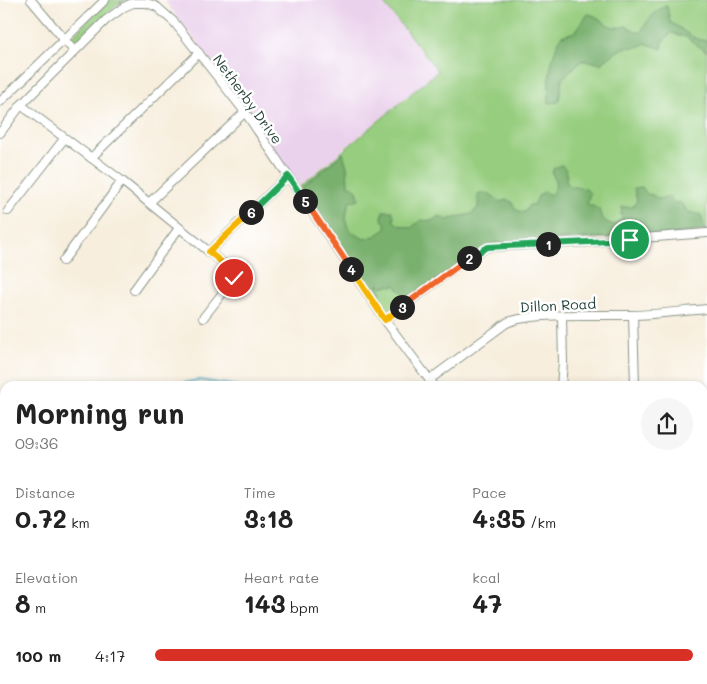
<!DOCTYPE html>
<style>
:root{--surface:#fff;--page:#f6f6f6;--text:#222;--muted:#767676;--accent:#d93025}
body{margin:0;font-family:Mali,sans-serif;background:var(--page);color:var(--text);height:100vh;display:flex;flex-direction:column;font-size:19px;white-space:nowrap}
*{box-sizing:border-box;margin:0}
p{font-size:16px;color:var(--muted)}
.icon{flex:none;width:28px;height:28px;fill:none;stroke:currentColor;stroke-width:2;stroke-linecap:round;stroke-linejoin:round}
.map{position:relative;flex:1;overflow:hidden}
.details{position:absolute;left:0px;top:381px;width:708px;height:304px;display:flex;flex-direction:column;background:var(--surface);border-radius:15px 15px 0 0;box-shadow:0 2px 8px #0003}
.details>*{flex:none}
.pin{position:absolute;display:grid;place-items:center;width:42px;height:42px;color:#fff;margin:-21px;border:2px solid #fff;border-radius:50%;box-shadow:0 1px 5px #0007}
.km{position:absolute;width:25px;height:25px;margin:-12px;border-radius:50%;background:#222;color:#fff;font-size:14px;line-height:25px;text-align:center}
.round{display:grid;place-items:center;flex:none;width:52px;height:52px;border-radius:26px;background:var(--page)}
.summary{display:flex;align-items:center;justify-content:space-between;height:85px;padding:0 15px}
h1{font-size:28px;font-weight:800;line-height:38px}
.figures{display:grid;grid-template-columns:repeat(3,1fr);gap:8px;height:85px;padding:5px 15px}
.figures div{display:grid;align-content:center}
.figures b{font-size:25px;font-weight:800}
.figures small{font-size:14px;font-weight:400}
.figures p{font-size:14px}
ul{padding:0 15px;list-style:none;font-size:16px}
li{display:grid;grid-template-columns:80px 60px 1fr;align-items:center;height:38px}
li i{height:12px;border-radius:6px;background:var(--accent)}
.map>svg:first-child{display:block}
.built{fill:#ead1ec}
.green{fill:#97cd7f;stroke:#5b855a}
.forest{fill:#79b06e;stroke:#4c7651}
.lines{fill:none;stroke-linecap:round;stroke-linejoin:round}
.stream{stroke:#3fa8c0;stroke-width:2}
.minor-casing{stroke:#8b9688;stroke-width:10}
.major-casing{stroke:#8b9688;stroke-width:12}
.minor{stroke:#fff;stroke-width:8}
.major{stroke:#febc70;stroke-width:10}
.split-1-casing{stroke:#fff;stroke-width:10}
.split-2-casing{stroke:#fff;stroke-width:10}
.split-3-casing{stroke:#fff;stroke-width:10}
.split-4-casing{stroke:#fff;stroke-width:10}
.split-5-casing{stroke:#fff;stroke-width:10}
.split-6-casing{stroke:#fff;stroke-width:10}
.split-7-casing{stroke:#fff;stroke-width:10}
.split-1{stroke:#22a559;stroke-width:6}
.split-2{stroke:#22a559;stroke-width:6}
.split-3{stroke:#f0652b;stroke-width:6}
.split-4{stroke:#f5b400;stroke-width:6}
.split-5{stroke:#f0652b;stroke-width:6}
.split-6{stroke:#22a559;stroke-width:6}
.split-7{stroke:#f5b400;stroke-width:6}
.labels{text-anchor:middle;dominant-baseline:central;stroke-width:5;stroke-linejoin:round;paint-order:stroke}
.street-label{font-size:14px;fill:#1f3d34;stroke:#fff}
</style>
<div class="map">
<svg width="707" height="684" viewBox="0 0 707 684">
<rect width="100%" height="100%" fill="#fff"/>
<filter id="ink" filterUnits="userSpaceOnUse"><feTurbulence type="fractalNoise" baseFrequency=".02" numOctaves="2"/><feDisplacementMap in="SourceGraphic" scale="10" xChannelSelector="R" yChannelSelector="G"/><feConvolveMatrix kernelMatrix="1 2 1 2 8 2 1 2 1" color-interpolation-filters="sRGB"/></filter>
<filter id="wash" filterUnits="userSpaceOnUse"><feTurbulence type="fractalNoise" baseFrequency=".0096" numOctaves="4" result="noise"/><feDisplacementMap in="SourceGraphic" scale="20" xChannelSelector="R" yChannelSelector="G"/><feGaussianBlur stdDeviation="1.12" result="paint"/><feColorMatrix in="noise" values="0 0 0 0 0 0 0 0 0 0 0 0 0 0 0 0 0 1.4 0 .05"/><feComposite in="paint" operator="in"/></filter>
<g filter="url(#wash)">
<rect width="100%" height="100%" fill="#f7eedd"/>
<path class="built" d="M164 0H380L437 71 299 186 248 110Z"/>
<g class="green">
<path d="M109 0H129L119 3 84 38 78 41 73 40 72 36Z"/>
<path d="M381 0H707V231L670 235 495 244 392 312 383 311 300 187 438 71Z"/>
</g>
<g class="forest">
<path d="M667 6 670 22C682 28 694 42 707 40V52L686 37 672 33 663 41 662 49 645 43C635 51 629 45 621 49 614 53 607 60 600 64L590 61H581L562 79 560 96 558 102 549 103C547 79 551 57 561 36L575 32 588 14C603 16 606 32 626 26L640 33C647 22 654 9 667 6Z"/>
<path d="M343 153 347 167 348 184 357 190 359 199 350 202C347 209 343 223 350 230 353 234 360 236 364 239L375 236 386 229V225L382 219 383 211H392L394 216 393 221 399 225 411 228 421 220 431 221 440 216 446 220 471 214 478 208V197L479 193C489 192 493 195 499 202L507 200 512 202C515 209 517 212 525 212L529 205H534L539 195 544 192 550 195C558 188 556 182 552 173L554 168 561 165C567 169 568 172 566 180L569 186 586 189 590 193 587 204 599 209C601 219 605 222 614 225L623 218 621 214 622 207H632L637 201 634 188 642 187 647 194 653 195 658 199 669 197 674 203 680 202 689 212 701 215 705 230 670 234 495 243 413 295 405 296 395 285 392 286 387 285 382 287 378 284 381 294 377 298 375 297 302 188Z"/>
</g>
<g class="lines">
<g class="stream">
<path d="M169 386 198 380 239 386"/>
<path d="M0 442 5 440"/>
<path d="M569 680 571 684"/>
</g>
</g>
</g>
<g filter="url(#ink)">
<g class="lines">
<g class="minor-casing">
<g id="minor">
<path d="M31 0 74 51"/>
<path d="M0 102 105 0"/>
<path d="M21 105 122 181 234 272 235 276 232 281 203 318"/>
<path d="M0 133 21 105 106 20 124 7 133 3H147L157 7 174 22 245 112 385 320 434 386"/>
<path d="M91 158 199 53"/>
<path d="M149 203 245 112"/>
<path d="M8 211 64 139"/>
<path d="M209 252 288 176"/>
<path d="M63 261 122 181"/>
<path d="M134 290 179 228"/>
<path d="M633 315 635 386"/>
<path d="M385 320 465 260 488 247 592 242 707 233"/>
<path d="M429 380 505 324C525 311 604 316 630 315 656 315 682 311 707 309"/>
<path d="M561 386 563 363 562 316"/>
<path d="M704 488 707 451"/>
<path d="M702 571 707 572"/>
<path d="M416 680 423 684"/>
<path d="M159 684 161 680"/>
<path d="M271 684 273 680"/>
<path d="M675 684V680"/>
</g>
</g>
<g class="major-casing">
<g id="major">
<path d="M0 656 5 659"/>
<path d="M35 680 41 684"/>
</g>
</g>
<use href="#minor" class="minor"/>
<use href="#major" class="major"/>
</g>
</g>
<g class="lines" filter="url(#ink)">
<g class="split-1-casing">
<path id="split-1" d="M548 244 630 240"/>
</g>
<g class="split-2-casing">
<path id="split-2" d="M469 258 488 247 548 244"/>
</g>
<g class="split-3-casing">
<path id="split-3" d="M402 307 469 258"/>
</g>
<g class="split-4-casing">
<path id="split-4" d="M351 269 385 320 402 307"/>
</g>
<g class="split-5-casing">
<path id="split-5" d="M305 201 351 269"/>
</g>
<g class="split-6-casing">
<path id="split-6" d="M251 212 288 176 305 201"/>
</g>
<g class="split-7-casing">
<path id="split-7" d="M234 278V272L209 252 251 212"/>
</g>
<use href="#split-1" class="split-1"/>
<use href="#split-2" class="split-2"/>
<use href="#split-3" class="split-3"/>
<use href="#split-4" class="split-4"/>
<use href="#split-5" class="split-5"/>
<use href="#split-6" class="split-6"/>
<use href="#split-7" class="split-7"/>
</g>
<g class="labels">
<g class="street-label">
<text transform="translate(248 99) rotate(54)">Netherby Drive</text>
<text transform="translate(558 305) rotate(-3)">Dillon Road</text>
</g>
</g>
</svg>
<div class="pin" style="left:630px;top:240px;background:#1e9e55"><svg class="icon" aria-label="arrive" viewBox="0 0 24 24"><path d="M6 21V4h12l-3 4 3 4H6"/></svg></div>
<div class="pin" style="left:234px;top:278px;background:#d93025"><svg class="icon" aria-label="check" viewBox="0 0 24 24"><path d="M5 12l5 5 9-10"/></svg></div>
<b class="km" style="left:548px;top:244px">1</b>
<b class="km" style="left:469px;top:258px">2</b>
<b class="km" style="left:402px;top:307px">3</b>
<b class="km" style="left:351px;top:269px">4</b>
<b class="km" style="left:305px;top:201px">5</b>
<b class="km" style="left:251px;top:212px">6</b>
<section class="details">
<div class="summary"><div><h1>Morning run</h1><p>09:36</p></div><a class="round"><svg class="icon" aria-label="share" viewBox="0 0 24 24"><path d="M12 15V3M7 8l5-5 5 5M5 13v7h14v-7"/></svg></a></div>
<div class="figures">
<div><p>Distance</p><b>0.72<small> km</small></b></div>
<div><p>Time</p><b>3:18</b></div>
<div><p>Pace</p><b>4:35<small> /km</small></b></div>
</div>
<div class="figures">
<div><p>Elevation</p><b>8<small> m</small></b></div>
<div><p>Heart rate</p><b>143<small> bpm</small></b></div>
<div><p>kcal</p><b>47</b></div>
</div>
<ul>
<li><b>100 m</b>4:17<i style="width:100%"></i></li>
</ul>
</section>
</div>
